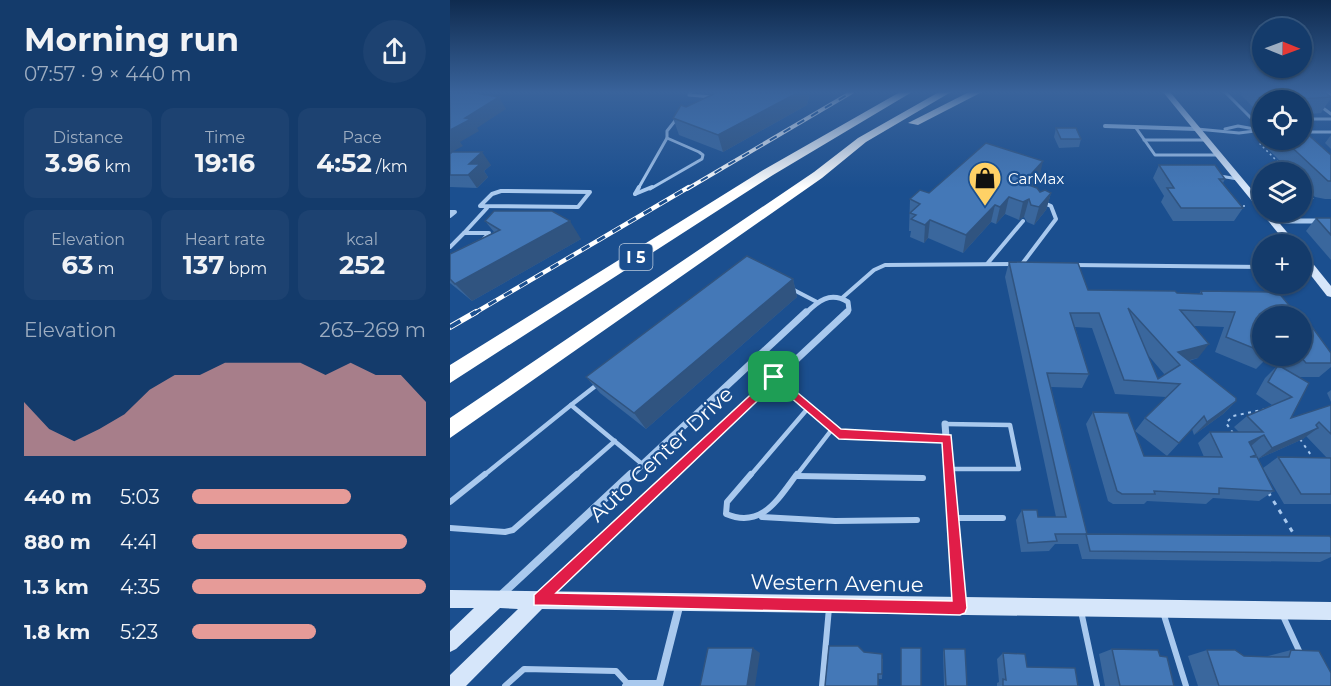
<!DOCTYPE html>
<meta charset="utf-8">
<style>
:root{--surface:#143b6b;--page:#1d4271;--text:#f1f3f6;--muted:#9dadc1;--line:#33557e;--accent:#e69b98}
body{margin:0;font-family:Montserrat,sans-serif;background:var(--page);color:var(--text);height:100vh;display:flex;flex-direction:column;font-size:22px;white-space:nowrap}
*{box-sizing:border-box;margin:0}
p{font-size:20px;color:var(--muted)}
.icon{flex:none;width:33px;height:33px;fill:none;stroke:currentColor;stroke-width:2;stroke-linecap:round;stroke-linejoin:round}
.map{position:relative;flex:1;overflow:hidden}
.details{display:flex;flex-direction:column;background:var(--surface);width:450px}
.details>*{flex:none}
.needle{width:39px;rotate:91deg}
.tools{position:absolute;left:802px;top:18px;display:grid;gap:12px}
.tools a{display:grid;place-items:center;width:60px;height:60px;border-radius:50%;background:var(--surface);box-shadow:0 2px 4px #0004,0 0 0 2px var(--line);font-size:30px}
.pin{position:absolute;display:grid;place-items:center;width:51px;height:51px;color:#fff;margin:-26px;border-radius:12px;box-shadow:0 3px 9px #0006}
.round{display:grid;place-items:center;flex:none;width:63px;height:63px;border-radius:32px;background:var(--page)}
.summary{display:flex;align-items:center;justify-content:space-between;height:102px;padding:0 24px}
h1{font-size:33px;font-weight:700;line-height:45px}
.stats{display:grid;grid-template-columns:repeat(3,1fr);gap:9px;height:102px;padding:6px 24px}
.stats div{display:grid;align-content:center;border-radius:12px;background:var(--page);text-align:center}
.stats b{font-size:26px;font-weight:700}
.stats small{font-size:16px;font-weight:400}
.stats p{font-size:16px}
.chart{height:168px;padding:12px 24px}
.chart p{display:flex;justify-content:space-between}
.chart svg{width:100%;height:108px;margin-top:6px;fill:var(--accent);opacity:.7}
ul{padding:0 24px;list-style:none;font-size:20px}
li{display:grid;grid-template-columns:96px 72px 1fr;align-items:center;height:45px}
li i{height:15px;border-radius:8px;background:var(--accent)}
main{display:flex;flex:1;min-height:0}
.map>svg:first-child{display:block}
.lines{fill:none;stroke-linecap:round;stroke-linejoin:round}
.path-far2{stroke:#a9c9ee;stroke-width:1.5;stroke-dasharray:2 3;stroke-linecap:butt}
.path-far1{stroke:#a9c9ee;stroke-width:2;stroke-dasharray:3 4.5;stroke-linecap:butt}
.path{stroke:#a9c9ee;stroke-width:3;stroke-dasharray:4.5 6;stroke-linecap:butt}
.lane-far3{stroke:#a9c9ee;stroke-width:3}
.lane-far2{stroke:#a9c9ee;stroke-width:4}
.lane-far1{stroke:#a9c9ee;stroke-width:4.5}
.lane{stroke:#a9c9ee;stroke-width:6}
.street-far3{stroke:#a9c9ee;stroke-width:4}
.street-far2{stroke:#a9c9ee;stroke-width:5}
.street-far1{stroke:#a9c9ee;stroke-width:7}
.street{stroke:#a9c9ee;stroke-width:8}
.secondary{fill:#d6e6fa;fill-rule:evenodd}
.highway{fill:#fff;fill-rule:evenodd}
.rail-far2-casing{stroke:#fff;stroke-width:4}
.rail-far1-casing{stroke:#fff;stroke-width:4.5}
.rail-casing{stroke:#fff;stroke-width:6}
.rail-far2{stroke:#1b4f8f;stroke-width:2;stroke-dasharray:8;stroke-linecap:butt}
.rail-far1{stroke:#1b4f8f;stroke-width:3;stroke-dasharray:9;stroke-linecap:butt}
.rail{stroke:#1b4f8f;stroke-width:4;stroke-dasharray:12;stroke-linecap:butt}
.wall{fill:#3a679d;fill-rule:evenodd}
.shaded-wall{fill:#305480}
.building{fill:#4478b7;stroke:#305480;stroke-width:1.5;fill-rule:evenodd}
.route{fill:#e11d48;stroke:#fff;stroke-width:1.5;fill-rule:evenodd}
.labels{text-anchor:middle;dominant-baseline:central;stroke-width:4.5;stroke-linejoin:round;paint-order:stroke}
.far-poi-label{font-size:15px;fill:#fff;stroke:#1b4f8f;text-anchor:start}
.shield{fill:#1b4f8f;stroke:#bbcadd;stroke-width:1.5}
.shield-label{font-size:16px;font-weight:bold;fill:#fff}
.near-street-label{font-size:21px;fill:#fff;stroke:#1b4f8f}
</style>
<main>
<section class="details">
<div class="summary"><div><h1>Morning run</h1><p>07:57 · 9 × 440 m</p></div><a class="round"><svg class="icon" aria-label="share" viewBox="0 0 24 24"><path d="M12 15V3M7 8l5-5 5 5M5 13v7h14v-7"/></svg></a></div>
<div class="stats">
<div><p>Distance</p><b>3.96<small> km</small></b></div>
<div><p>Time</p><b>19:16</b></div>
<div><p>Pace</p><b>4:52<small> /km</small></b></div>
</div>
<div class="stats">
<div><p>Elevation</p><b>63<small> m</small></b></div>
<div><p>Heart rate</p><b>137<small> bpm</small></b></div>
<div><p>kcal</p><b>252</b></div>
</div>
<div class="chart"><p><span>Elevation</span>263–269 m</p>
<svg viewBox="0 0 160 44" preserveAspectRatio="none"><path d="M0 44V22L10 33L20 38L30 33L40 27L50 17L60 11L70 11L80 6L90 6L100 6L110 6L120 11L130 6L140 11L150 11L160 22V44z"/></svg>
</div>
<ul>
<li><b>440 m</b>5:03<i style="width:68%"></i></li>
<li><b>880 m</b>4:41<i style="width:92%"></i></li>
<li><b>1.3 km</b>4:35<i style="width:100%"></i></li>
<li><b>1.8 km</b>5:23<i style="width:53%"></i></li>
</ul>
</section>
<div class="map">
<svg width="881" height="686" viewBox="0 0 881 686">
<rect width="100%" height="100%" fill="#1b4f8f"/>
<g class="lines">
<g class="path-far2">
<path d="M821 144H810L838 172"/>
<path d="M852 187 863 199"/>
<path d="M793 206H796"/>
</g>
<g class="path-far1">
<path d="M783 433 776 423 783 416 816 409"/>
<path d="M850 439 863 458"/>
</g>
<path class="path" d="M818 492 845 536"/>
<g class="lane-far3">
<path d="M241 92 239 95 262 97"/>
<path d="M775 92 813 130"/>
<path d="M876 92 881 95"/>
<path d="M869 105 881 114"/>
<path d="M802 119H813"/>
<path d="M852 119H881"/>
<path d="M686 128 705 155H769"/>
<path d="M747 129 789 133 813 130"/>
<path d="M775 129 788 126 810 130"/>
<path d="M852 132H881"/>
<path d="M694 140H756"/>
<path d="M770 176 788 179"/>
<path d="M188 189 217 138V131L228 117"/>
<path d="M200 189 252 159 253 155 249 152 217 138"/>
</g>
<g class="lane-far2">
<path d="M51 191 140 192 128 207 30 206 42 194Z"/>
<path d="M185 194 189 187"/>
<path d="M185 194 202 187"/>
<path d="M0 212H5L0 216"/>
<path d="M14 233 37 208"/>
<path d="M0 247 14 233H39L33 240"/>
<path d="M537 264 573 221"/>
<path d="M572 264 606 219 601 206 594 203"/>
<path d="M623 265 813 267"/>
<path d="M340 288 367 302"/>
<path d="M392 298 424 270 435 265 564 264"/>
</g>
<g class="lane-far1">
<path d="M324 377 389 434 497 438"/>
<path d="M148 384 121 405 192 464"/>
<path d="M495 424 560 425 569 469H499"/>
<path d="M33 476 121 405"/>
<path d="M125 476 165 441"/>
<path d="M300 476 359 407"/>
<path d="M346 476 383 428"/>
</g>
<g class="lane">
<path d="M301 474 277 502 276 514C312 529 328 499 347 474"/>
<path d="M346 476 473 478"/>
<path d="M0 502 35 474"/>
<path d="M312 517 385 521 467 520"/>
<path d="M503 518H553"/>
<path d="M0 528 55 532 63 530 127 474"/>
<path d="M631 611 647 686"/>
<path d="M713 612 736 686"/>
<path d="M833 616 851 655"/>
<path d="M55 686 74 669 166 671 177 683"/>
<path d="M175 686 177 683H210"/>
<path d="M372 686 379 608"/>
</g>
<path class="street-far3" d="M655 126 747 129"/>
<g class="street-far2">
<path d="M822 221H881"/>
<path d="M355 314C368 301 380 291 398 302L399 310 395 314"/>
</g>
<g class="street-far1">
<path d="M495 424 499 476"/>
<path d="M180 476 356 312"/>
<path d="M222 476 397 312"/>
</g>
<g class="street">
<path d="M499 474 509 603"/>
<path d="M50 596 181 474"/>
<path d="M94 596 224 474"/>
<path d="M209 686 230 603"/>
</g>
<g class="secondary">
<path d="M713 92H720L813 203V212H820L847 244H837Z"/>
<path d="M852 254 856 255 881 286V297L877 296 852 264Z"/>
<path d="M0 590 881 602V620L92 609 16 686H0V675L68 609 50 608 6 649 0 652V631L24 608H0Z"/>
</g>
<g class="highway">
<path d="M450 92H462L323 175 0 383V365L315 169Z"/>
<path d="M489 92H501L416 142 372 178 0 438V418L364 172 408 138Z"/>
<path d="M519 92H532L468 125 458 123Z"/>
</g>
<g class="rail-far2-casing">
<path id="rail-far2" d="M237 189 402 92"/>
</g>
<g class="rail-far1-casing">
<path id="rail-far1" d="M23 314 239 187"/>
</g>
<g class="rail-casing">
<path id="rail" d="M0 327 26 312"/>
</g>
<use href="#rail-far2" class="rail-far2"/>
<use href="#rail-far1" class="rail-far1"/>
<use href="#rail" class="rail"/>
</g>
<g class="wall">
<path d="M793 92H874L881 97V98L871 113 852 115V100H813V110L805 109 791 95Z"/>
<path d="M360 93 357 105 273 152 229 135 223 118 236 107Z"/>
<path d="M606 128 631 139 629 147 609 148 604 137Z"/>
<path d="M881 135V149L875 143Z"/>
<path d="M820 140H852L881 155V199H875L865 197 852 184V172H841L816 147Z"/>
<path d="M0 154 41 165 34 171 38 177 27 188 0 187Z"/>
<path d="M709 165 775 179 773 183 793 208 784 221H723L711 202 714 196 703 178Z"/>
<path d="M589 179 582 186 590 192 601 193 596 210 584 225 577 222 574 217 569 220 555 214 546 224 541 222 513 253 478 238 474 243 460 237 461 231H459L460 199 479 193Z"/>
<path d="M866 218H881V260L856 231Z"/>
<path d="M35 221 131 239 22 301 0 283V254L44 232Z"/>
<path d="M559 262 638 290 749 294 751 291 813 316V356H819L806 369 765 352 774 327 744 326 748 358 739 361 786 401 773 414 744 435 742 429 717 456 685 431 694 456 754 457 748 443 760 432H789L784 427 797 416 822 405 806 394 815 378 828 365 835 370 826 356H852L881 353V367L869 377H848L841 418 881 405V504H834L814 470 824 491 809 501 763 498 756 504 697 501 694 504H663L658 501 636 424 643 412 685 431 695 418 716 397 665 394 642 328 625 327 639 374 632 388 601 387 637 534 881 538V557L870 562 632 559 628 544H605L599 551 571 552 566 520 572 510 588 517H606L555 277ZM698 355 715 375 708 379ZM856 436 877 458 828 457 813 468 808 459 853 439Z"/>
<path d="M343 279 347 297 196 429 150 393 136 377Z"/>
<path d="M881 390V402L877 393Z"/>
<path d="M494 649 517 686H494L493 652Z"/>
<path d="M662 649 710 656 724 686H655L649 654Z"/>
<path d="M757 650 794 656 817 657 818 656 841 650 881 686H748L738 656Z"/>
<path d="M414 652 433 659 432 679H429Z"/>
<path d="M553 653 577 667 628 686H547V683L549 682 547 659Z"/>
</g>
<g class="shaded-wall">
<path d="M349 92H360L357 105 273 152 268 135Z"/>
<path d="M49 97 56 109 27 128 29 131 10 142 13 146 0 153V130L15 118Z"/>
<path d="M32 152 41 165 34 171 38 177 27 188 18 175 19 164Z"/>
<path d="M593 161 589 179 569 200 573 183Z"/>
<path d="M601 193 596 210 584 225 589 207Z"/>
<path d="M559 197 555 214 546 224 550 207Z"/>
<path d="M579 199 574 217 569 220 573 202Z"/>
<path d="M545 205 541 222 513 253 516 235Z"/>
<path d="M480 220 478 238 474 243 475 225Z"/>
<path d="M120 221 131 239 22 301 5 284Z"/>
<path d="M343 279 347 297 196 429 184 413Z"/>
<path d="M759 344 748 358 728 363V352Z"/>
<path d="M786 401 773 414 744 435 757 422Z"/>
<path d="M868 428 853 439 808 459 822 448Z"/>
<path d="M814 435 801 446 799 442Z"/>
<path d="M303 648 310 653 305 686H297Z"/>
</g>
<g class="building">
<path d="M0 92H19L49 97 15 118 21 119 0 130Z"/>
<path d="M268 92H349L268 135 223 118 231 105 236 107Z"/>
<path d="M813 92H874L881 97 836 100 830 96Z"/>
<path d="M606 128H626L631 139H611Z"/>
<path d="M852 131H854L881 155V181H878L834 140H852Z"/>
<path d="M536 143 593 161 573 183 587 188 590 192 595 190 601 193 589 207 581 205 579 199 573 202 559 197 550 207 545 205 516 235 480 220 475 225 461 219 466 215 460 213 470 204 460 199 470 190 479 193Z"/>
<path d="M2 152H32L19 164H30L18 175H0V154Z"/>
<path d="M709 165H765L775 179H769L793 208H731L717 188H724Z"/>
<path d="M44 211H102L120 221 5 284 0 279V254L50 230 35 221Z"/>
<path d="M866 218H881V235Z"/>
<path d="M297 256 343 279 184 413 136 377Z"/>
<path d="M559 262 628 263 638 290 725 291 727 293 752 294 751 291 828 292 848 316H813V352L776 337 785 312 730 310 759 344 728 352 786 398V401L757 422 754 416 729 443 695 418 730 384 674 380 649 313H620L639 374 597 373 637 534H605L607 541 578 543 572 510H587L588 517H616ZM678 308 730 365 708 379Z"/>
<path d="M852 322 860 324 881 353V363H856L850 356H852Z"/>
<path d="M828 365 859 383 841 418 881 405V434L869 422 866 425 868 428 822 448 814 435 799 442 806 455 800 457H807L824 491 769 488V494L704 491 705 494H672L667 491 643 412 678 413 694 456 772 457 760 432H813L797 416 842 397 818 382Z"/>
<path d="M828 457 881 458V494H851Z"/>
<path d="M636 534 880 536 881 538V553L640 551Z"/>
<path d="M379 646H408L414 652 432 654V674H428V686H375Z"/>
<path d="M258 648H303L297 686H250Z"/>
<rect x="451" y="648" width="20" height="38"/>
<path d="M494 649H515L517 686H496Z"/>
<path d="M662 649 708 650 710 656 717 657 724 686H670Z"/>
<path d="M757 650H785L794 656 825 657H839L841 650 869 651 881 673V686H769Z"/>
<path d="M553 653 575 654 577 667 625 668 628 686H553V679L556 680Z"/>
</g>
<linearGradient id="sky" x2="0" y2="1"><stop stop-color="#0f2b4f"/><stop offset="0.49" stop-color="#39639b"/><stop offset="1" stop-color="#39639b" stop-opacity="0"/></linearGradient>
<rect width="881" height="188" fill="url(#sky)"/>
<path class="route" d="M324 373 391 429 501 435 517 608 515 613 510 615 84 605V595ZM325 384 389 439 492 443 502 601 106 593Z"/>
<defs>
<g id="shop-pin" transform="scale(1.725)"><path d="M0 17L-7.5 6A9.5 9.5 0 1 1 7.5 6Z" fill="#ffd166" stroke="#1b4f8f"/><path d="M-5-2.5h2.3a2.7 3.5 0 0 1 5.4 0H5L5.5 6h-11ZM-1.5-2.5h3a1.5 2.3 0 0 0-3 0Z" fill="#111"/></g>
</defs>
<g fill-rule="evenodd">
<use href="#shop-pin" x="535" y="178"/>
</g>
<g class="labels">
<g class="far-poi-label">
<text x="558" y="178">CarMax</text>
</g>
<rect class="shield" x="169.5" y="244" width="33" height="26" rx="4.5"/>
<g class="shield-label">
<text x="186" y="257">I 5</text>
</g>
<g class="near-street-label">
<text transform="translate(211 454) rotate(-43)">Auto Center Drive</text>
<text transform="translate(387 583) rotate(1)">Western Avenue</text>
</g>
</g>
</svg>
<div class="tools">
<a><svg class="needle" viewBox="-14 -14 28 28"><path d="M0-13l5 13h-10z" fill="#e53935"/><path d="M0 13l5-13h-10z" fill="#9dadc1"/></svg></a>
<a><svg class="icon" aria-label="locate" viewBox="0 0 24 24"><circle cx="12" cy="12" r="6"/><path d="M12 2v4M12 18v4M2 12h4M18 12h4"/></svg></a>
<a><svg class="icon" aria-label="layers" viewBox="0 0 24 24"><path d="M12 4l9 5-9 5-9-5zM3 14l9 5 9-5"/></svg></a>
<a>+</a>
<a>−</a>
</div>
<div class="pin" style="left:324px;top:377px;background:#1e9e55"><svg class="icon" aria-label="arrive" viewBox="0 0 24 24"><path d="M6 21V4h12l-3 4 3 4H6"/></svg></div>
</div>
</main>
